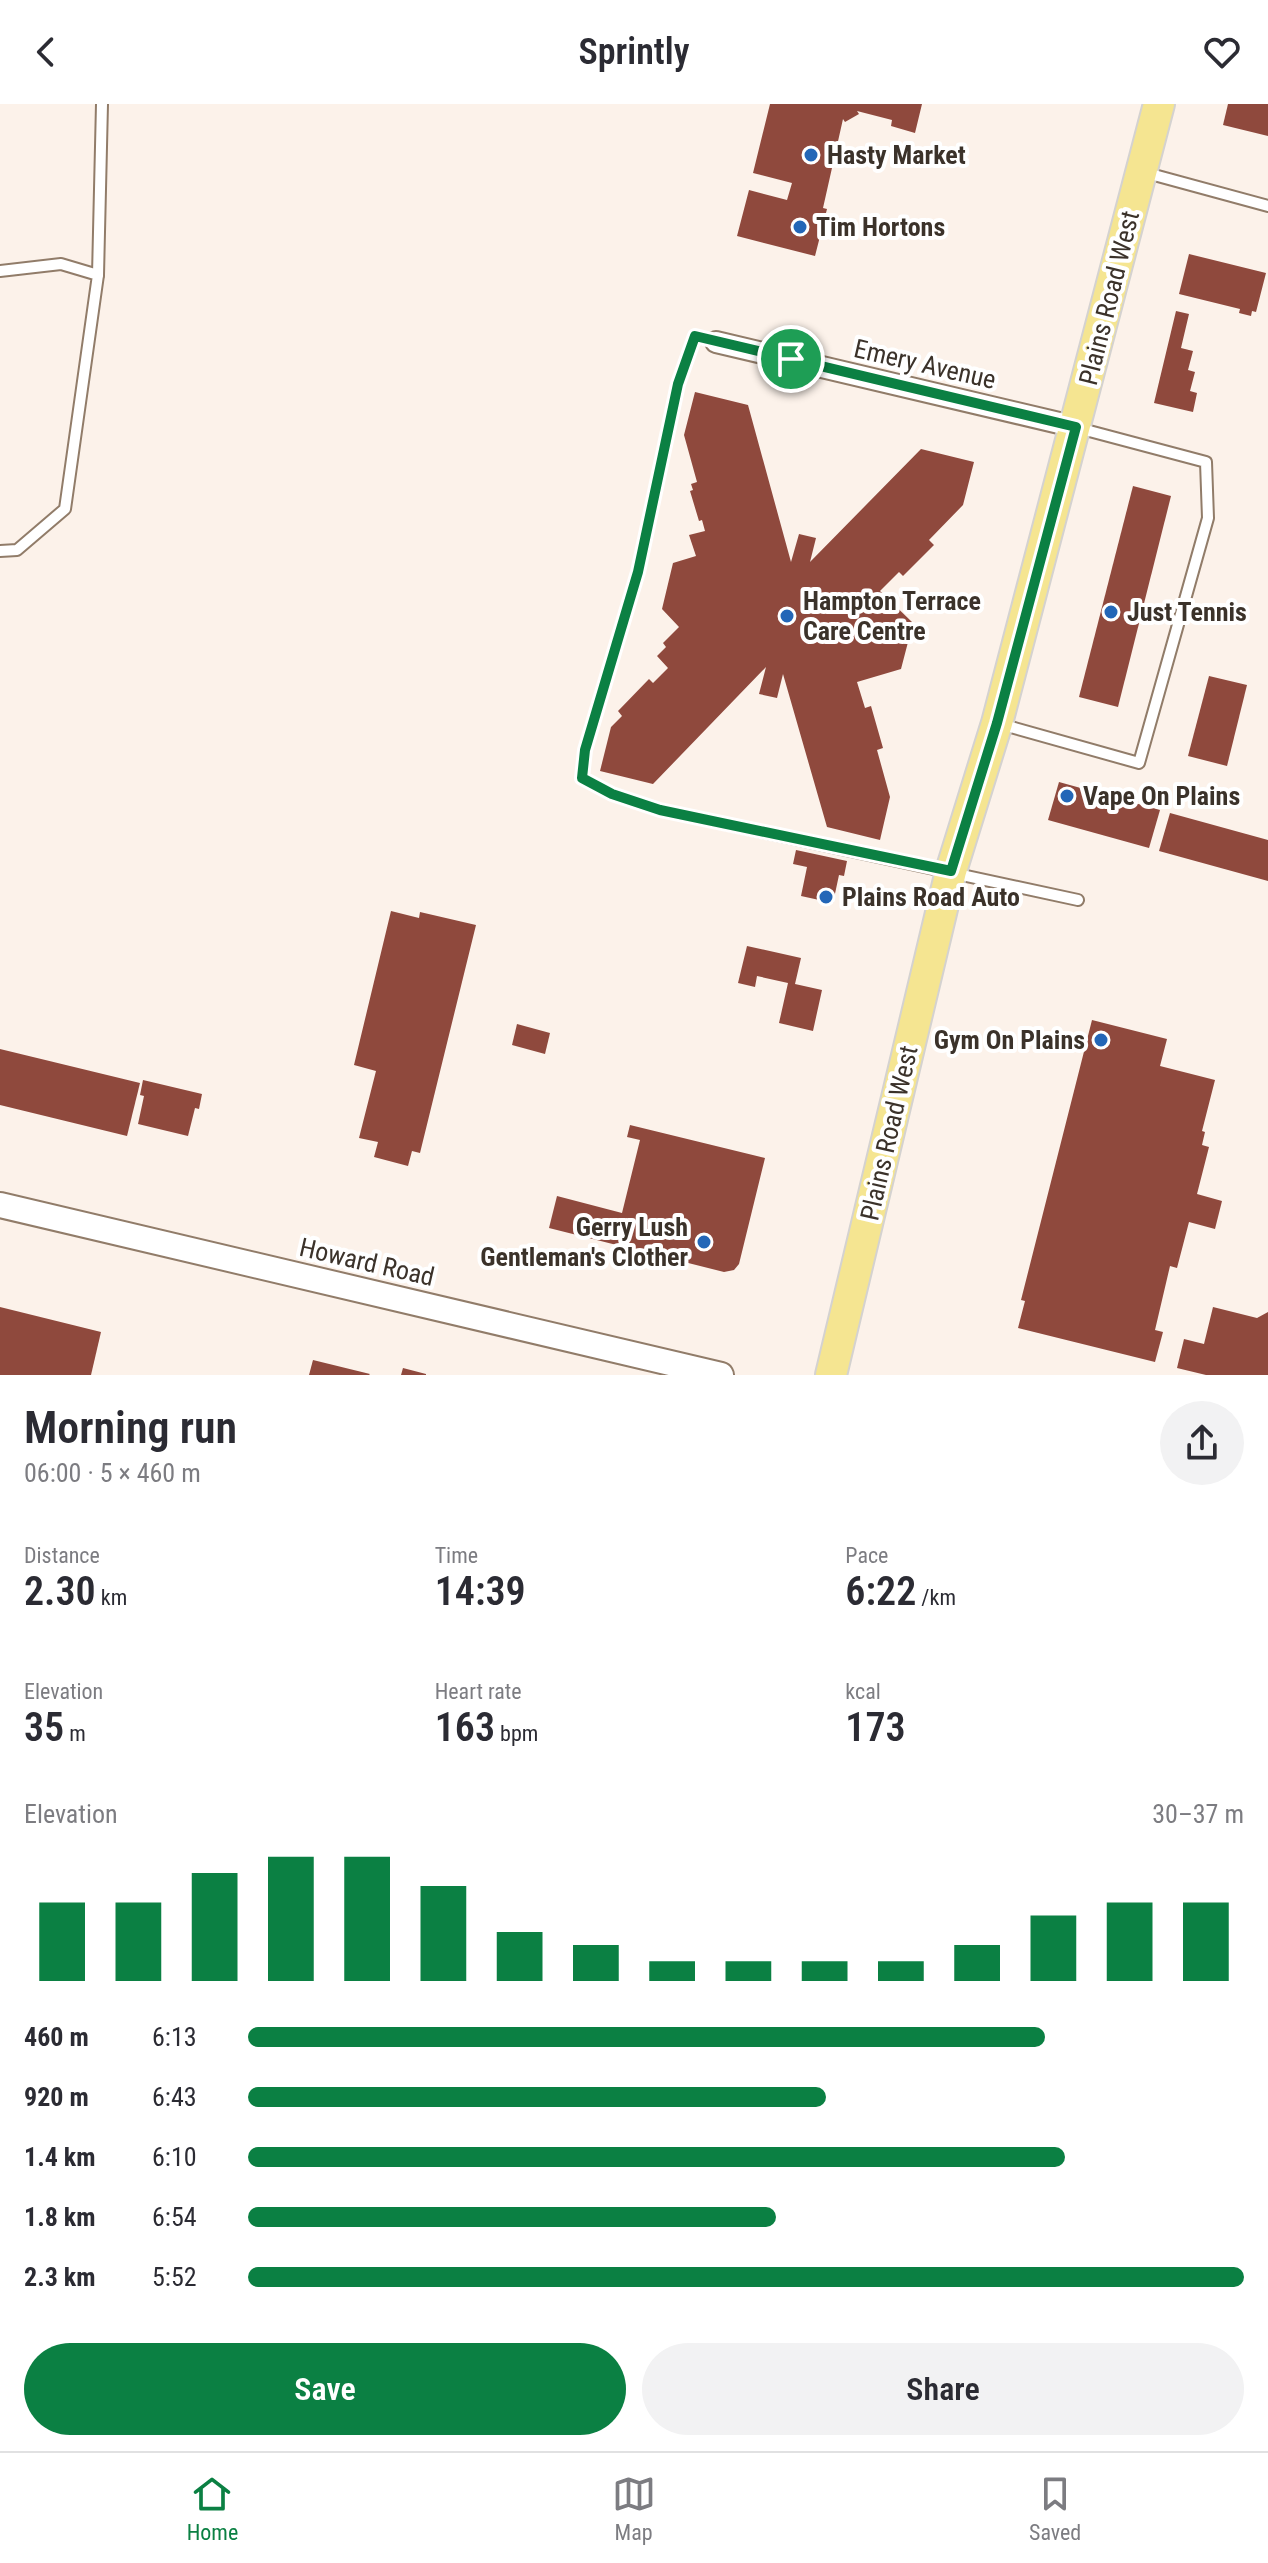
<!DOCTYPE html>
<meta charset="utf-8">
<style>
:root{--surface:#fff;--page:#f2f2f3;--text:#2b2b33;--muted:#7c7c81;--line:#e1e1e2;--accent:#0b8043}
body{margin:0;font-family:"Roboto Condensed",sans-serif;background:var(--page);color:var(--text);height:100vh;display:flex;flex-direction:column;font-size:30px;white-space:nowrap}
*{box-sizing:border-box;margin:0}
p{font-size:26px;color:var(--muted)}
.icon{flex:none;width:44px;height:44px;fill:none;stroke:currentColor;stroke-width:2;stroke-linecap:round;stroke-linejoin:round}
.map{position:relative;height:1271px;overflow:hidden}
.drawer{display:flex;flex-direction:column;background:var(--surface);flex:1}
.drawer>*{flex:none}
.pin{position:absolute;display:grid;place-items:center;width:68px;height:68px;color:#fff;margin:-34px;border:4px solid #fff;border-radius:50%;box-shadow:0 2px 8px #0007}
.round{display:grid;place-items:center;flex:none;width:84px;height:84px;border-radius:42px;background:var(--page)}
.overview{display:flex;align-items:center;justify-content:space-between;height:136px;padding:0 24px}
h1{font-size:44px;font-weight:600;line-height:60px}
.stats{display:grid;grid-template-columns:repeat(3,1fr);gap:12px;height:136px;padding:8px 24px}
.stats div{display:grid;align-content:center}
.stats b{font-size:40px;font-weight:600}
.stats small{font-size:22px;font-weight:400}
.stats p{font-size:22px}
.chart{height:224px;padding:16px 24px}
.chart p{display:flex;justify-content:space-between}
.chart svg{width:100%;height:144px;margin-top:8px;stroke:var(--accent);stroke-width:6}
.primary-button{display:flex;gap:16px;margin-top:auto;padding:16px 24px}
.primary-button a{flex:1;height:92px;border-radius:48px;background:var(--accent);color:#fff;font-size:32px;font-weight:600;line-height:92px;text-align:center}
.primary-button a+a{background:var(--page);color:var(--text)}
ul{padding:0 24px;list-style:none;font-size:26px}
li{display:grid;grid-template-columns:128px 96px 1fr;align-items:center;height:60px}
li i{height:20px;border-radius:10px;background:var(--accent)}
header{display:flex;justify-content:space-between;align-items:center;height:104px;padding:0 24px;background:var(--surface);font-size:36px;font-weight:600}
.tab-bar{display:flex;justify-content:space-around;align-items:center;height:112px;border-top:2px solid var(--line);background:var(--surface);font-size:22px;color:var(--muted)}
.tab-bar a{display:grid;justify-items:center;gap:4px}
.tab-bar .current{color:var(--accent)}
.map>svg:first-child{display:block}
.building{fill:#8f493d}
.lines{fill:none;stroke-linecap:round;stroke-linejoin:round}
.service-casing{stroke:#917c69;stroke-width:14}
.minor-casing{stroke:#917c69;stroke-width:24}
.tertiary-casing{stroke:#917c69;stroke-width:28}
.primary-casing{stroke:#d4d2d0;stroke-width:34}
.service{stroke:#fff;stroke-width:10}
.minor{stroke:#fff;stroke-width:20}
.tertiary{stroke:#fff;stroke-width:24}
.primary{stroke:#f5e591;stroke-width:30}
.route-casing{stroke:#fff;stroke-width:16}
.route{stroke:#0b8043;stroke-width:10}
.poi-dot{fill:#2366b7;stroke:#fff;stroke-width:3}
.labels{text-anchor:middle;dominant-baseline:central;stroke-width:8;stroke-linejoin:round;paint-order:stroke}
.poi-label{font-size:26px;font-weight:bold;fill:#3b322a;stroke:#fff;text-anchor:start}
.street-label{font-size:26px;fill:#3b322a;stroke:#fff}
</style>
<header><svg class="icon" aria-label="back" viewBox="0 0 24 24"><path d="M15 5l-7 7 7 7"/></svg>Sprintly<svg class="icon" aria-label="heart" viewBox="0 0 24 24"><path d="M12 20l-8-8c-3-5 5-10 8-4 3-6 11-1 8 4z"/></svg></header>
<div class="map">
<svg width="1268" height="1271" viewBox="0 0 1268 1271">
<rect width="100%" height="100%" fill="#fcf2ea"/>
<g class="building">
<path d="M770 0H922L915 29 891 22 892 16 857 7 859 10 845 18 843 15 823 104 827 105 815 152 737 132 749 86 787 96 792 79 753 69Z"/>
<path d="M1228 0H1268V32L1223 21Z"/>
<path d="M1189 150 1266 169 1256 208 1252 207 1251 212 1239 209 1240 205 1179 190Z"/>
<path d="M1176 207 1189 210 1181 244 1193 247 1188 266 1195 268 1190 287 1197 289 1193 308 1154 299Z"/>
<path d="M695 288 748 301 791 458 799 430 816 434 810 458 921 345 974 358 963 401 929 436 934 441 903 472 899 468 880 487 913 519 901 565 857 578 865 604 871 602 883 644 877 646 890 693 880 736 827 723 783 570 777 594 759 590 766 563 653 680 600 667 611 623 622 612 618 607 649 575 653 579 668 564 657 552 666 543 663 539 679 523 662 505 673 459 696 452 689 431 705 427 702 416 699 417 690 387 693 386 691 380 697 378 684 331Z"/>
<path d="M1133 382 1171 392 1118 603 1079 593Z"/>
<path d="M1209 572 1247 581 1227 662 1188 652Z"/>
<path d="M1059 678 1160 706 1149 744 1048 716Z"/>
<path d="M1170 709 1268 736V777L1159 747Z"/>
<path d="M796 746 847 757 844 772 839 771 833 799 801 792 807 763 793 760Z"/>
<path d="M391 807 419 814 420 808 476 821 420 1049 412 1047 408 1062 374 1053 378 1038 359 1034 376 967 354 961Z"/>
<path d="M747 842 801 854 795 880 822 886 813 927 779 919 788 879 757 872 755 883 738 879Z"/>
<path d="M1092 916 1167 935 1160 962 1215 976 1202 1027 1205 1028 1202 1041 1209 1043 1197 1090 1222 1097 1215 1125 1189 1118 1177 1164 1170 1162 1155 1226 1163 1228 1155 1258 1018 1224 1025 1197 1021 1196Z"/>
<path d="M517 920 550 929 545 950 512 941Z"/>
<path d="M0 945 140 979 127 1032 0 1001Z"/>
<path d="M143 976 202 990 199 1005 195 1004 188 1032 138 1020 144 992 140 991Z"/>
<path d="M630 1021 765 1054 739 1160 734 1166 724 1168 549 1124 557 1092 622 1109 640 1036 627 1033Z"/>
<path d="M0 1203 101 1228 91 1271H0Z"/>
<path d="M1213 1203 1257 1214 1268 1208V1271H1206L1177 1264 1184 1235 1204 1240Z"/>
<path d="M313 1256 370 1270 369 1271H309Z"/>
<path d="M403 1264 426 1270V1271H401Z"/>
</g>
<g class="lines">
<g class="service-casing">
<g id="service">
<path d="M1143 68 1268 102"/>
<path d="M0 167 61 160 98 171 65 405 17 446 0 447"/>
<path d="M98 171 102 0"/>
<path d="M716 238 695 232 678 280 638 468 585 646 582 674 612 690 660 706 1078 796"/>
<path d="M1000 620 1139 659 1208 414 1206 358 1078 324"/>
</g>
</g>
<g class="minor-casing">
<path id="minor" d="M716 238 1076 323"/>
</g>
<g class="tertiary-casing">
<path id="tertiary" d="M0 1101 721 1271"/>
</g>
<g class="primary-casing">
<path id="primary" d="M831 1271 951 767 997 619 1159 0"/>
</g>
<use href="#service" class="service"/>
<use href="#minor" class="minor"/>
<use href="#tertiary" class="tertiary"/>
<use href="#primary" class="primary"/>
</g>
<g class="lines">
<g class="route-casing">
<path id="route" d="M695 232 1076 323 997 619 951 767 660 706 612 690 582 674 585 646 638 468 678 280Z"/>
</g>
<use href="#route" class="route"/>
</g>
<g class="poi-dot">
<circle cx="811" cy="51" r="8"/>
<circle cx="800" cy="123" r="8"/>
<circle cx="1111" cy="508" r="8"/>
<circle cx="787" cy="512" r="8"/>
<circle cx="1067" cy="692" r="8"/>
<circle cx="826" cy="793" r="8"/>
<circle cx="1101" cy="936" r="8"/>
<circle cx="704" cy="1138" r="8"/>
</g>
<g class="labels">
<g class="poi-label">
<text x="827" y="51">Hasty Market</text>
<text x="816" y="123">Tim Hortons</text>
<text x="803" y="497">Hampton Terrace<tspan x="803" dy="30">Care Centre</tspan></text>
<text x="1127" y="508">Just Tennis</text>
<text x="1083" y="692">Vape On Plains</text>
<text x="842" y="793">Plains Road Auto</text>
<text x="1085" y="936" text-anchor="end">Gym On Plains</text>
<text x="688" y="1123" text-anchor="end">Gerry Lush<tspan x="688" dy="30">Gentleman's Clother</tspan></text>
</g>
<g class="street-label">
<text transform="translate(1109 194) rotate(-76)">Plains Road West</text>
<text transform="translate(925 260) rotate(13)">Emery Avenue</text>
<text transform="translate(889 1029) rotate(-77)">Plains Road West</text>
<text transform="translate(367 1158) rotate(13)">Howard Road</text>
</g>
</g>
</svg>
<div class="pin" style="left:791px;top:255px;background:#1e9e55"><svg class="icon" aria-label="arrive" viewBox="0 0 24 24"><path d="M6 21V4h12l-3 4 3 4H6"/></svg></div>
</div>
<section class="drawer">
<div class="overview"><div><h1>Morning run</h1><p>06:00 · 5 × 460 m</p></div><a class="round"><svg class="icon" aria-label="share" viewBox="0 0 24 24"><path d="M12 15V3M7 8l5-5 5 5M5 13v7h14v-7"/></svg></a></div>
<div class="stats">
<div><p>Distance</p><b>2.30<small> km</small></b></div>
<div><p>Time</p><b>14:39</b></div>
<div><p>Pace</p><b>6:22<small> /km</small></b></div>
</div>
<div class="stats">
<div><p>Elevation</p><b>35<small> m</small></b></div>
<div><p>Heart rate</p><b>163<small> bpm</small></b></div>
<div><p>kcal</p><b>173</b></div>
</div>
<div class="chart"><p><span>Elevation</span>30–37 m</p>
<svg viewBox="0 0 160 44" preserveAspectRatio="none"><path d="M5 44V20M15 44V20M25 44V11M35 44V6M45 44V6M55 44V15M65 44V29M75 44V33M85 44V38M95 44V38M105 44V38M115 44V38M125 44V33M135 44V24M145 44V20M155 44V20"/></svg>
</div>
<ul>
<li><b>460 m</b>6:13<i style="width:80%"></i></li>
<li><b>920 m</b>6:43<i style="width:58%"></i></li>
<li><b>1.4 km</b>6:10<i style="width:82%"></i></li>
<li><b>1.8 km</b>6:54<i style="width:53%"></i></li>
<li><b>2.3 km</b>5:52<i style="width:100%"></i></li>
</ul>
<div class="primary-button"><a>Save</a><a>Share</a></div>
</section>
<nav class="tab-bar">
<a class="current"><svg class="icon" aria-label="home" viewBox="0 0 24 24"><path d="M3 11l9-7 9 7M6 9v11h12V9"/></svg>Home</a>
<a><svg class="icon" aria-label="map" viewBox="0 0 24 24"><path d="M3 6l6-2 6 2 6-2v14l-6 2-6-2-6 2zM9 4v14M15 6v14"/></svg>Map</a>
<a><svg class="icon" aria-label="saved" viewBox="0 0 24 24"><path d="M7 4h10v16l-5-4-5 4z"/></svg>Saved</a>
</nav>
